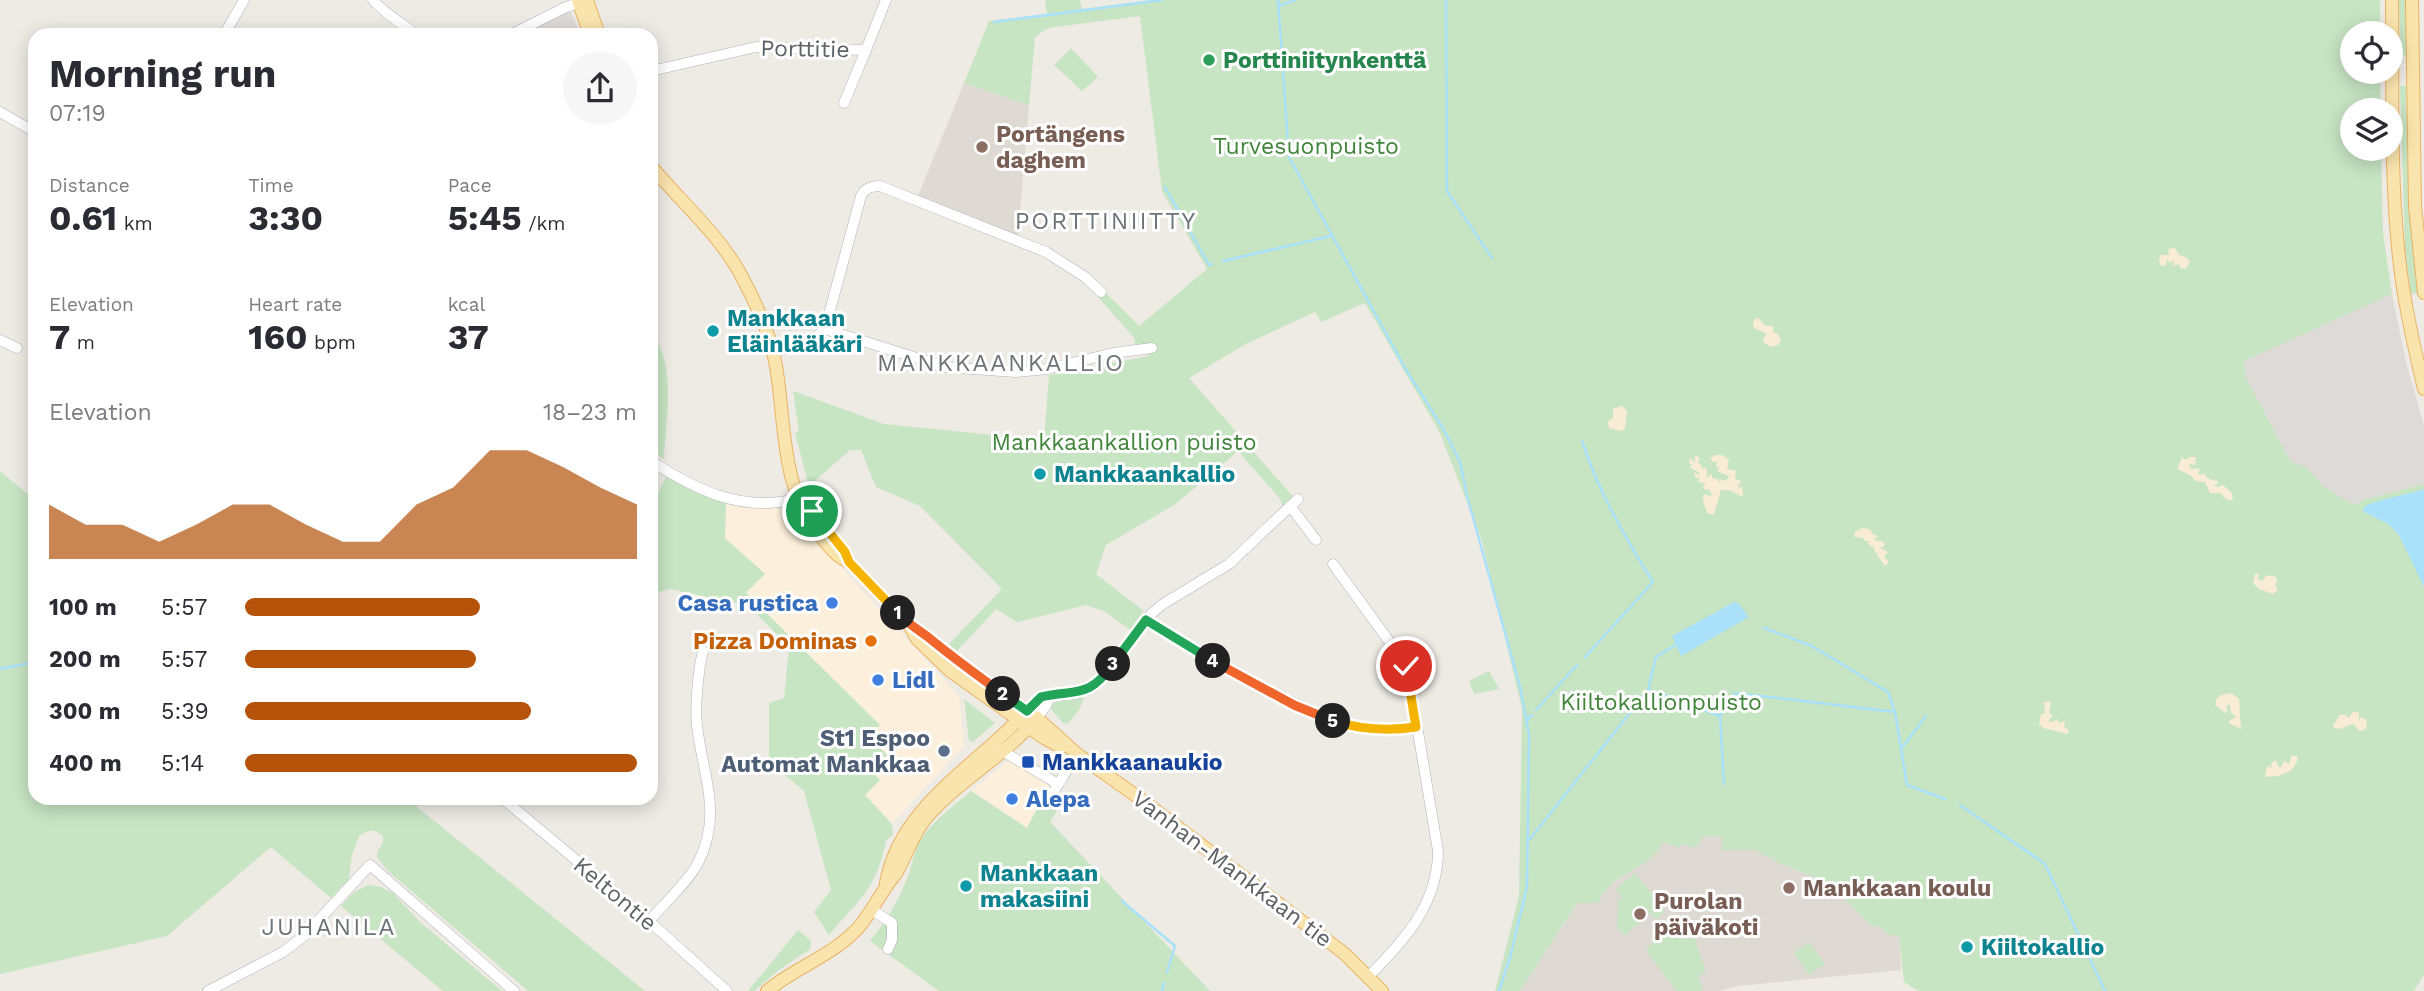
<!DOCTYPE html>
<meta charset="utf-8">
<style>
:root{--surface:#fff;--page:#f7f7f7;--text:#2b2b33;--muted:#7c7c81;--accent:#b45309}
body{margin:0;font-family:"Work Sans",sans-serif;background:var(--page);color:var(--text);height:100vh;display:flex;flex-direction:column;font-size:26px;white-space:nowrap}
*{box-sizing:border-box;margin:0}
p{font-size:23px;color:var(--muted)}
.icon{flex:none;width:38px;height:38px;fill:none;stroke:currentColor;stroke-width:2;stroke-linecap:round;stroke-linejoin:round}
.map{position:relative;flex:1;overflow:hidden}
.sheet{position:absolute;left:28px;top:28px;width:630px;height:777px;display:flex;flex-direction:column;background:var(--surface);border-radius:21px;box-shadow:0 4px 18px #0003}
.sheet>*{flex:none}
.tools{position:absolute;left:2340px;top:21px;display:grid;gap:14px}
.tools a{display:grid;place-items:center;width:63px;height:63px;border-radius:50%;background:var(--surface);box-shadow:0 4px 18px #0003;font-size:35px}
.pin{position:absolute;display:grid;place-items:center;width:60px;height:60px;color:#fff;margin:-30px;border:4px solid #fff;border-radius:50%;box-shadow:0 2px 7px #0007}
.km{position:absolute;width:35px;height:35px;margin:-18px;border-radius:50%;background:#222;color:#fff;font-size:19px;line-height:35px;text-align:center}
.round{display:grid;place-items:center;flex:none;width:74px;height:74px;border-radius:37px;background:var(--page)}
.headline{display:flex;align-items:center;justify-content:space-between;height:119px;padding:0 21px}
h1{font-size:38px;font-weight:700;line-height:52px}
.stats{display:grid;grid-template-columns:repeat(3,1fr);gap:10px;height:119px;padding:7px 21px}
.stats div{display:grid;align-content:center}
.stats b{font-size:35px;font-weight:700}
.stats small{font-size:19px;font-weight:400}
.stats p{font-size:19px}
.chart{height:196px;padding:14px 21px}
.chart p{display:flex;justify-content:space-between}
.chart svg{width:100%;height:126px;margin-top:7px;fill:var(--accent);opacity:.7}
ul{padding:0 21px;list-style:none;font-size:23px}
li{display:grid;grid-template-columns:112px 84px 1fr;align-items:center;height:52px}
li i{height:18px;border-radius:9px;background:var(--accent)}
.map>svg:first-child{display:block}
.commercial{fill:#fcf0dc}
.industrial{fill:#dddad7}
.education{fill:#dedad3}
.green{fill:#c7e4c3}
.sand{fill:#f8ecd6}
.water{fill:#a9e1fa}
.lines{fill:none;stroke-linecap:round;stroke-linejoin:round}
.stream{stroke:#a9e1fa;stroke-width:2.5}
.minor-casing{stroke:#b0b3b7;stroke-width:11}
.major-casing{stroke:#e9b263;stroke-width:14}
.minor{stroke:#fff;stroke-width:10}
.major{stroke:#fae4ae;stroke-width:12}
.split-1-casing{stroke:#fff;stroke-width:14}
.split-2-casing{stroke:#fff;stroke-width:14}
.split-3-casing{stroke:#fff;stroke-width:14}
.split-4-casing{stroke:#fff;stroke-width:14}
.split-5-casing{stroke:#fff;stroke-width:14}
.split-6-casing{stroke:#fff;stroke-width:14}
.split-1{stroke:#f5b400;stroke-width:9}
.split-2{stroke:#f0652b;stroke-width:9}
.split-3{stroke:#22a559;stroke-width:9}
.split-4{stroke:#22a559;stroke-width:9}
.split-5{stroke:#f0652b;stroke-width:9}
.split-6{stroke:#f5b400;stroke-width:9}
.leisure-dot{fill:#2e9e5b;stroke:#fff;stroke-width:2.5}
.education-dot{fill:#8d6e63;stroke:#fff;stroke-width:2.5}
.culture-dot{fill:#0f9aa8;stroke:#fff;stroke-width:2.5}
.shop-dot{fill:#3f7fe0;stroke:#fff;stroke-width:2.5}
.food-dot{fill:#e8710a;stroke:#fff;stroke-width:2.5}
.service-dot{fill:#5c6f8a;stroke:#fff;stroke-width:2.5}
.transit-dot{fill:#1a4fb4;stroke:#fff;stroke-width:2.5}
.labels{text-anchor:middle;dominant-baseline:central;stroke-width:6;stroke-linejoin:round;paint-order:stroke}
.street-label{font-size:23px;fill:#5d6165;stroke:#fff}
.leisure-label{font-size:23px;font-weight:bold;fill:#27864d;stroke:#fff;text-anchor:start}
.education-label{font-size:23px;font-weight:bold;fill:#785e54;stroke:#fff;text-anchor:start}
.park-label{font-size:23px;fill:#41853b;stroke:#fff}
.culture-label{font-size:23px;font-weight:bold;fill:#0d838f;stroke:#fff;text-anchor:start}
.shop-label{font-size:23px;font-weight:bold;fill:#366cbe;stroke:#fff;text-anchor:start}
.food-label{font-size:23px;font-weight:bold;fill:#c56008;stroke:#fff;text-anchor:end}
.service-label{font-size:23px;font-weight:bold;fill:#4e5e75;stroke:#fff;text-anchor:end}
.transit-label{font-size:23px;font-weight:bold;fill:#164399;stroke:#fff;text-anchor:start}
.neighbourhood-label{font-size:24px;letter-spacing:2px;fill:#6e7376;stroke:#fff}
</style>
<div class="map">
<svg width="2424" height="991" viewBox="0 0 2424 991">
<rect width="100%" height="100%" fill="#eeebe5"/>
<g class="commercial">
<path d="M726 502 787 509 959 696 964 746 892 824 865 795 871 771 868 735 879 725 745 592 725 538Z"/>
<path d="M1010 759 1050 785 1027 828 971 791Z"/>
</g>
<g class="industrial">
<path d="M568 6 581 35H535L530 24Z"/>
<path d="M2392 294 2406 362 2424 426V484L2366 499 2354 505 2325 488 2306 468 2291 462 2246 378 2244 360Z"/>
</g>
<g class="education">
<path d="M964 83 1029 105 1018 237 918 196Z"/>
<path d="M1703 836 1722 837V850H1755L1779 863 1828 883 1874 928 1878 925 1888 934 1899 937 1901 970 1738 986 1719 991H1520L1577 903H1598L1605 890 1664 842 1679 848 1681 844Z"/>
</g>
<g class="green">
<path d="M1045 0H1080L1082 9 1151 0H2380V33H2352V72H2380L2381 110H2352V149H2381L2383 233 2392 294 2244 361 2246 378 2291 462 2306 467 2325 488 2354 505 2366 499 2424 484V975L2414 991H1918L1904 982 1899 937 1888 934 1878 925 1874 928 1828 883 1779 863 1755 850H1722V837L1703 836 1696 848 1681 844 1679 848 1664 842C1645 874 1616 867 1598 903H1577L1520 991H1495L1519 896 1522 709 1482 541 1440 433 1365 303 1321 322 1315 312 1246 344 1189 378 1294 498 1282 507 1281 500 1238 451 1177 503 1106 545 1096 574 1144 611 1132 631 1104 611 1086 605 1017 622 996 609 957 651 949 644 1002 589 920 506 876 487 861 450H850L809 486 795 433 799 432 793 391 884 424 1044 440 1049 375 1149 356 1135 346V339L1097 296 1103 290 1139 326 1207 269 1162 191 1140 16 1048 28 1035 37 1029 105 964 83 989 21 1047 14Z"/>
<path d="M2399 0H2407V55L2400 56Z"/>
<path d="M1071 48 1098 77 1082 91 1054 65Z"/>
<path d="M2400 86H2406C2408 155 2410 224 2419 293L2411 294 2405 250Z"/>
<path d="M651 331C677 366 666 417 664 459L651 451V423L654 417 651 395Z"/>
<path d="M0 471 35 500V798H424L417 807 645 991H528L388 871 377 857V852L383 843V836C374 828 369 830 359 836L352 855 349 879 331 898 271 847 167 936 0 974Z"/>
<path d="M666 476 726 502 725 538 765 574 746 593 880 725 868 735 887 755 871 771 880 780 865 795 892 824 893 835 886 840C877 889 859 899 829 935L814 912 831 890 804 791 769 762V703L784 698 789 647 749 606 670 589 651 594V510Z"/>
<path d="M1489 671 1499 689 1474 694 1469 681Z"/>
<path d="M1080 696 1084 698 1079 710 1068 723H1063L1050 708 1057 700Z"/>
<path d="M964 699 995 723 973 742 969 741Z"/>
<path d="M971 791 1027 828 1041 801 1057 811 1050 822 1210 991H939L870 941C886 922 899 900 908 876 912 866 913 855 918 845 929 823 953 807 971 791Z"/>
<path d="M1635 873 1653 895 1658 892 1665 912 1656 919 1651 913 1624 936 1617 927 1618 900 1622 897 1616 889Z"/>
<path d="M368 885 381 887 393 893 420 922 502 991H443L341 906 354 892Z"/>
<path d="M1677 914 1686 939 1694 937 1706 972 1698 976 1703 991H1676L1646 950Z"/>
<path d="M798 930 811 941 810 949 779 970 754 991H748Z"/>
<path d="M1809 942 1825 964 1809 975 1794 953Z"/>
</g>
<g class="sand">
<path d="M2174 247 2179 255 2186 257 2190 261 2186 269 2180 268 2179 264 2173 266 2174 260 2169 263 2168 259 2165 266 2160 265 2159 259 2161 255H2169L2168 250Z"/>
<path d="M1756 318 1760 319 1765 326H1773V333H1777L1781 340 1778 345 1771 347 1764 343 1763 338 1767 334 1754 328 1753 322Z"/>
<path d="M1622 406 1627 411 1625 429 1621 431 1609 428 1608 421 1613 418V409Z"/>
<path d="M1695 455 1700 458 1698 463 1702 466V471L1704 467 1707 470V477L1712 474V478L1717 479 1720 484 1719 479 1726 481 1729 476 1717 471 1720 468 1716 467 1717 461 1713 462 1710 458 1716 455H1722L1729 459 1727 469 1736 471 1735 479 1741 481 1740 484 1736 485 1739 486V489L1742 486 1743 497 1729 490H1721L1714 514H1708L1703 503 1705 501 1708 504 1703 499V495L1706 494 1710 497 1712 494 1709 490 1704 489 1703 486 1706 484 1697 481 1700 478 1695 477 1694 472 1699 475 1700 473 1689 467 1693 465 1689 463 1690 458 1695 462Z"/>
<path d="M2182 457 2186 460 2189 457H2196L2195 465 2189 464 2191 469 2198 468 2200 471 2198 473 2201 475 2203 473 2209 479 2218 481V484L2213 485 2217 487 2223 485 2232 493 2233 500H2227L2220 493H2210L2205 482 2196 481 2190 475 2177 469Z"/>
<path d="M1862 528 1870 529 1873 535 1876 534 1878 538H1875V540L1884 542V547H1879L1888 552 1884 557 1889 562 1885 566 1877 555 1878 552 1875 553 1874 548 1868 544 1869 541H1865L1863 538 1854 537 1855 532Z"/>
<path d="M2257 573 2259 574 2258 579 2262 581 2267 575 2276 577 2277 582 2275 585 2278 590 2273 594 2259 589 2253 583 2255 574Z"/>
<path d="M2231 693 2239 699 2241 729 2229 723V721L2236 717 2231 713 2230 705H2227V712L2225 713 2215 705C2216 696 2222 694 2231 693Z"/>
<path d="M2050 701 2051 704 2049 713 2053 716 2048 721 2052 722 2057 719 2059 723 2065 721 2064 727 2069 730 2068 734 2043 728 2039 724 2041 714 2045 713 2044 702Z"/>
<path d="M2353 711 2359 713V720L2362 717 2366 720 2367 728 2364 730 2360 731 2353 724 2340 729 2334 728 2333 725 2340 715H2346L2349 718Z"/>
<path d="M2292 755 2298 757C2296 772 2280 777 2267 777L2265 774 2268 765 2271 768 2272 762 2276 761 2280 769 2284 761 2289 764Z"/>
</g>
<g class="water">
<path d="M2424 489V587L2399 535 2388 524 2364 512 2363 508C2369 501 2411 494 2424 489Z"/>
<path d="M1736 601 1749 617 1681 656 1672 636Z"/>
</g>
<g class="lines">
<g class="stream">
<path d="M1278 0 1289 157 1405 368 1444 430 1460 462 1467 496 1520 687 1529 734 1527 886 1511 954 1499 991"/>
<path d="M1446 0 1447 191 1492 258"/>
<path d="M1279 6 1295 0"/>
<path d="M994 22 1162 0"/>
<path d="M1165 187 1209 265 1212 264"/>
<path d="M1223 261 1331 236"/>
<path d="M1582 441C1599 493 1625 537 1653 582L1585 657"/>
<path d="M1764 628 1812 646 1888 692 1895 712 1907 785 1945 799"/>
<path d="M0 669 35 662"/>
<path d="M1649 690 1720 716 1724 784"/>
<path d="M1536 710 1577 665"/>
<path d="M1720 716 1735 693 1895 712"/>
<path d="M1527 720 1532 715"/>
<path d="M1901 749 1926 716"/>
<path d="M1960 805 2045 864 2105 991"/>
<path d="M1530 839 1648 690 1656 657 1677 644"/>
<path d="M1122 901 1175 946 1167 972"/>
<path d="M1162 991 1164 983"/>
</g>
<g class="minor-casing">
<g id="minor">
<path d="M373 0C385 14 402 23 416 35"/>
<path d="M224 35 244 0"/>
<path d="M510 35 564 8 583 1"/>
<path d="M651 71 756 47 866 50 886 0"/>
<path d="M844 103 866 50"/>
<path d="M0 112 35 132"/>
<path d="M825 329 945 367 1016 372 1047 369 1113 353 1152 348"/>
<path d="M0 340 17 348"/>
<path d="M773 353 816 337 825 329 861 196C865 188 871 186 880 186L1046 252 1085 277 1101 292"/>
<path d="M651 461C696 490 744 514 799 498"/>
<path d="M1290 506 1316 540"/>
<path d="M1333 564 1407 666 1438 851C1438 904 1404 941 1369 976"/>
<path d="M1146 620 1252 683 1326 718 1360 727 1401 729 1416 727"/>
<path d="M1027 711 1041 697 1075 694 1093 687 1151 614 1163 604 1229 564 1298 499"/>
<path d="M1037 718 1047 704 1050 695"/>
<path d="M999 749 1058 784"/>
<path d="M502 798 649 921 727 991"/>
<path d="M1046 804 1077 754"/>
<path d="M872 910 892 923V940L888 949"/>
<path d="M649 921C662 906 689 881 698 863 723 814 703 776 697 726 695 705 698 671 703 651"/>
<path d="M208 991 283 952 304 936 370 865 514 991"/>
</g>
</g>
<g class="major-casing">
<g id="major">
<path d="M578 0 590 35"/>
<path d="M587 0 599 35"/>
<path d="M2392 0C2393 82 2390 165 2398 247 2402 294 2413 342 2424 389"/>
<path d="M2412 0 2415 206 2424 293"/>
<path d="M651 166C681 202 720 235 742 277 756 303 771 336 776 366 786 425 780 490 822 538 830 548 837 557 849 562"/>
<path d="M806 504 845 552 849 562 909 625 917 639 949 670 1044 738 1061 747"/>
<path d="M911 627 924 634 961 665 1037 718 1077 754 1142 800 1345 954 1382 991"/>
<path d="M886 883C900 807 973 768 1022 716"/>
<path d="M767 991C796 967 834 955 859 927 870 914 877 900 886 887 889 881 895 876 898 870 908 852 913 834 926 818 959 780 1005 756 1037 718"/>
</g>
</g>
<use href="#minor" class="minor"/>
<use href="#major" class="major"/>
</g>
<g class="lines">
<g class="split-1-casing">
<path id="split-1" d="M812 511 845 552 849 562 898 613"/>
</g>
<g class="split-2-casing">
<path id="split-2" d="M898 613C907 623 917 629 928 637 952 657 977 675 1003 694"/>
</g>
<g class="split-3-casing">
<path id="split-3" d="M1003 694 1027 711 1041 697C1078 689 1088 699 1113 664"/>
</g>
<g class="split-4-casing">
<path id="split-4" d="M1113 664 1146 620 1213 661"/>
</g>
<g class="split-5-casing">
<path id="split-5" d="M1213 661 1294 705 1333 721"/>
</g>
<g class="split-6-casing">
<path id="split-6" d="M1333 721C1359 729 1389 731 1416 727L1406 666"/>
</g>
<use href="#split-1" class="split-1"/>
<use href="#split-2" class="split-2"/>
<use href="#split-3" class="split-3"/>
<use href="#split-4" class="split-4"/>
<use href="#split-5" class="split-5"/>
<use href="#split-6" class="split-6"/>
</g>
<circle class="leisure-dot" cx="1209" cy="60" r="7"/>
<g class="education-dot">
<circle cx="982" cy="147" r="7"/>
<circle cx="1789" cy="888" r="7"/>
<circle cx="1640" cy="914" r="7"/>
</g>
<g class="culture-dot">
<circle cx="713" cy="331" r="7"/>
<circle cx="1040" cy="474" r="7"/>
<circle cx="966" cy="886" r="7"/>
<circle cx="1967" cy="947" r="7"/>
</g>
<g class="shop-dot">
<circle cx="832" cy="603" r="7"/>
<circle cx="878" cy="680" r="7"/>
<circle cx="1012" cy="799" r="7"/>
</g>
<circle class="food-dot" cx="871" cy="641" r="7"/>
<circle class="service-dot" cx="944" cy="751" r="7"/>
<rect class="transit-dot" x="1021" y="755" width="14" height="14" rx="3.5"/>
<g class="labels">
<g class="street-label">
<text transform="translate(805 49) rotate(1)">Porttitie</text>
<text transform="translate(1232 869) rotate(37)">Vanhan-Mankkaan tie</text>
<text transform="translate(615 894) rotate(40)">Keltontie</text>
</g>
<g class="leisure-label">
<text x="1223" y="60">Porttiniitynkenttä</text>
</g>
<g class="education-label">
<text x="996" y="134">Portängens<tspan x="996" dy="26">daghem</tspan></text>
<text x="1803" y="888">Mankkaan koulu</text>
<text x="1654" y="901">Purolan<tspan x="1654" dy="26">päiväkoti</tspan></text>
</g>
<g class="park-label">
<text x="1306" y="146">Turvesuonpuisto</text>
<text x="1124" y="442">Mankkaankallion puisto</text>
<text x="1661" y="702">Kiiltokallionpuisto</text>
</g>
<g class="culture-label">
<text x="727" y="318">Mankkaan<tspan x="727" dy="26">Eläinlääkäri</tspan></text>
<text x="1054" y="474">Mankkaankallio</text>
<text x="980" y="873">Mankkaan<tspan x="980" dy="26">makasiini</tspan></text>
<text x="1981" y="947">Kiiltokallio</text>
</g>
<g class="shop-label">
<text x="818" y="603" text-anchor="end">Casa rustica</text>
<text x="892" y="680">Lidl</text>
<text x="1026" y="799">Alepa</text>
</g>
<g class="food-label">
<text x="857" y="641">Pizza Dominas</text>
</g>
<g class="service-label">
<text x="930" y="738">St1 Espoo<tspan x="930" dy="26">Automat Mankkaa</tspan></text>
</g>
<g class="transit-label">
<text x="1042" y="762">Mankkaanaukio</text>
</g>
<g class="neighbourhood-label">
<text x="1106" y="221">PORTTINIITTY</text>
<text x="1001" y="363">MANKKAANKALLIO</text>
<text x="329" y="927">JUHANILA</text>
</g>
</g>
</svg>
<div class="tools">
<a><svg class="icon" aria-label="locate" viewBox="0 0 24 24"><circle cx="12" cy="12" r="6"/><path d="M12 2v4M12 18v4M2 12h4M18 12h4"/></svg></a>
<a><svg class="icon" aria-label="layers" viewBox="0 0 24 24"><path d="M12 4l9 5-9 5-9-5zM3 14l9 5 9-5"/></svg></a>
</div>
<div class="pin" style="left:812px;top:511px;background:#1e9e55"><svg class="icon" aria-label="arrive" viewBox="0 0 24 24"><path d="M6 21V4h12l-3 4 3 4H6"/></svg></div>
<div class="pin" style="left:1406px;top:666px;background:#d93025"><svg class="icon" aria-label="check" viewBox="0 0 24 24"><path d="M5 12l5 5 9-10"/></svg></div>
<b class="km" style="left:898px;top:613px">1</b>
<b class="km" style="left:1003px;top:694px">2</b>
<b class="km" style="left:1113px;top:664px">3</b>
<b class="km" style="left:1213px;top:661px">4</b>
<b class="km" style="left:1333px;top:721px">5</b>
<section class="sheet">
<div class="headline"><div><h1>Morning run</h1><p>07:19</p></div><a class="round"><svg class="icon" aria-label="share" viewBox="0 0 24 24"><path d="M12 15V3M7 8l5-5 5 5M5 13v7h14v-7"/></svg></a></div>
<div class="stats">
<div><p>Distance</p><b>0.61<small> km</small></b></div>
<div><p>Time</p><b>3:30</b></div>
<div><p>Pace</p><b>5:45<small> /km</small></b></div>
</div>
<div class="stats">
<div><p>Elevation</p><b>7<small> m</small></b></div>
<div><p>Heart rate</p><b>160<small> bpm</small></b></div>
<div><p>kcal</p><b>37</b></div>
</div>
<div class="chart"><p><span>Elevation</span>18–23 m</p>
<svg viewBox="0 0 160 44" preserveAspectRatio="none"><path d="M0 44V25L10 32L20 32L30 38L40 32L50 25L60 25L70 32L80 38L90 38L100 25L110 19L120 6L130 6L140 12L150 19L160 25V44z"/></svg>
</div>
<ul>
<li><b>100 m</b>5:57<i style="width:60%"></i></li>
<li><b>200 m</b>5:57<i style="width:59%"></i></li>
<li><b>300 m</b>5:39<i style="width:73%"></i></li>
<li><b>400 m</b>5:14<i style="width:100%"></i></li>
</ul>
</section>
</div>
